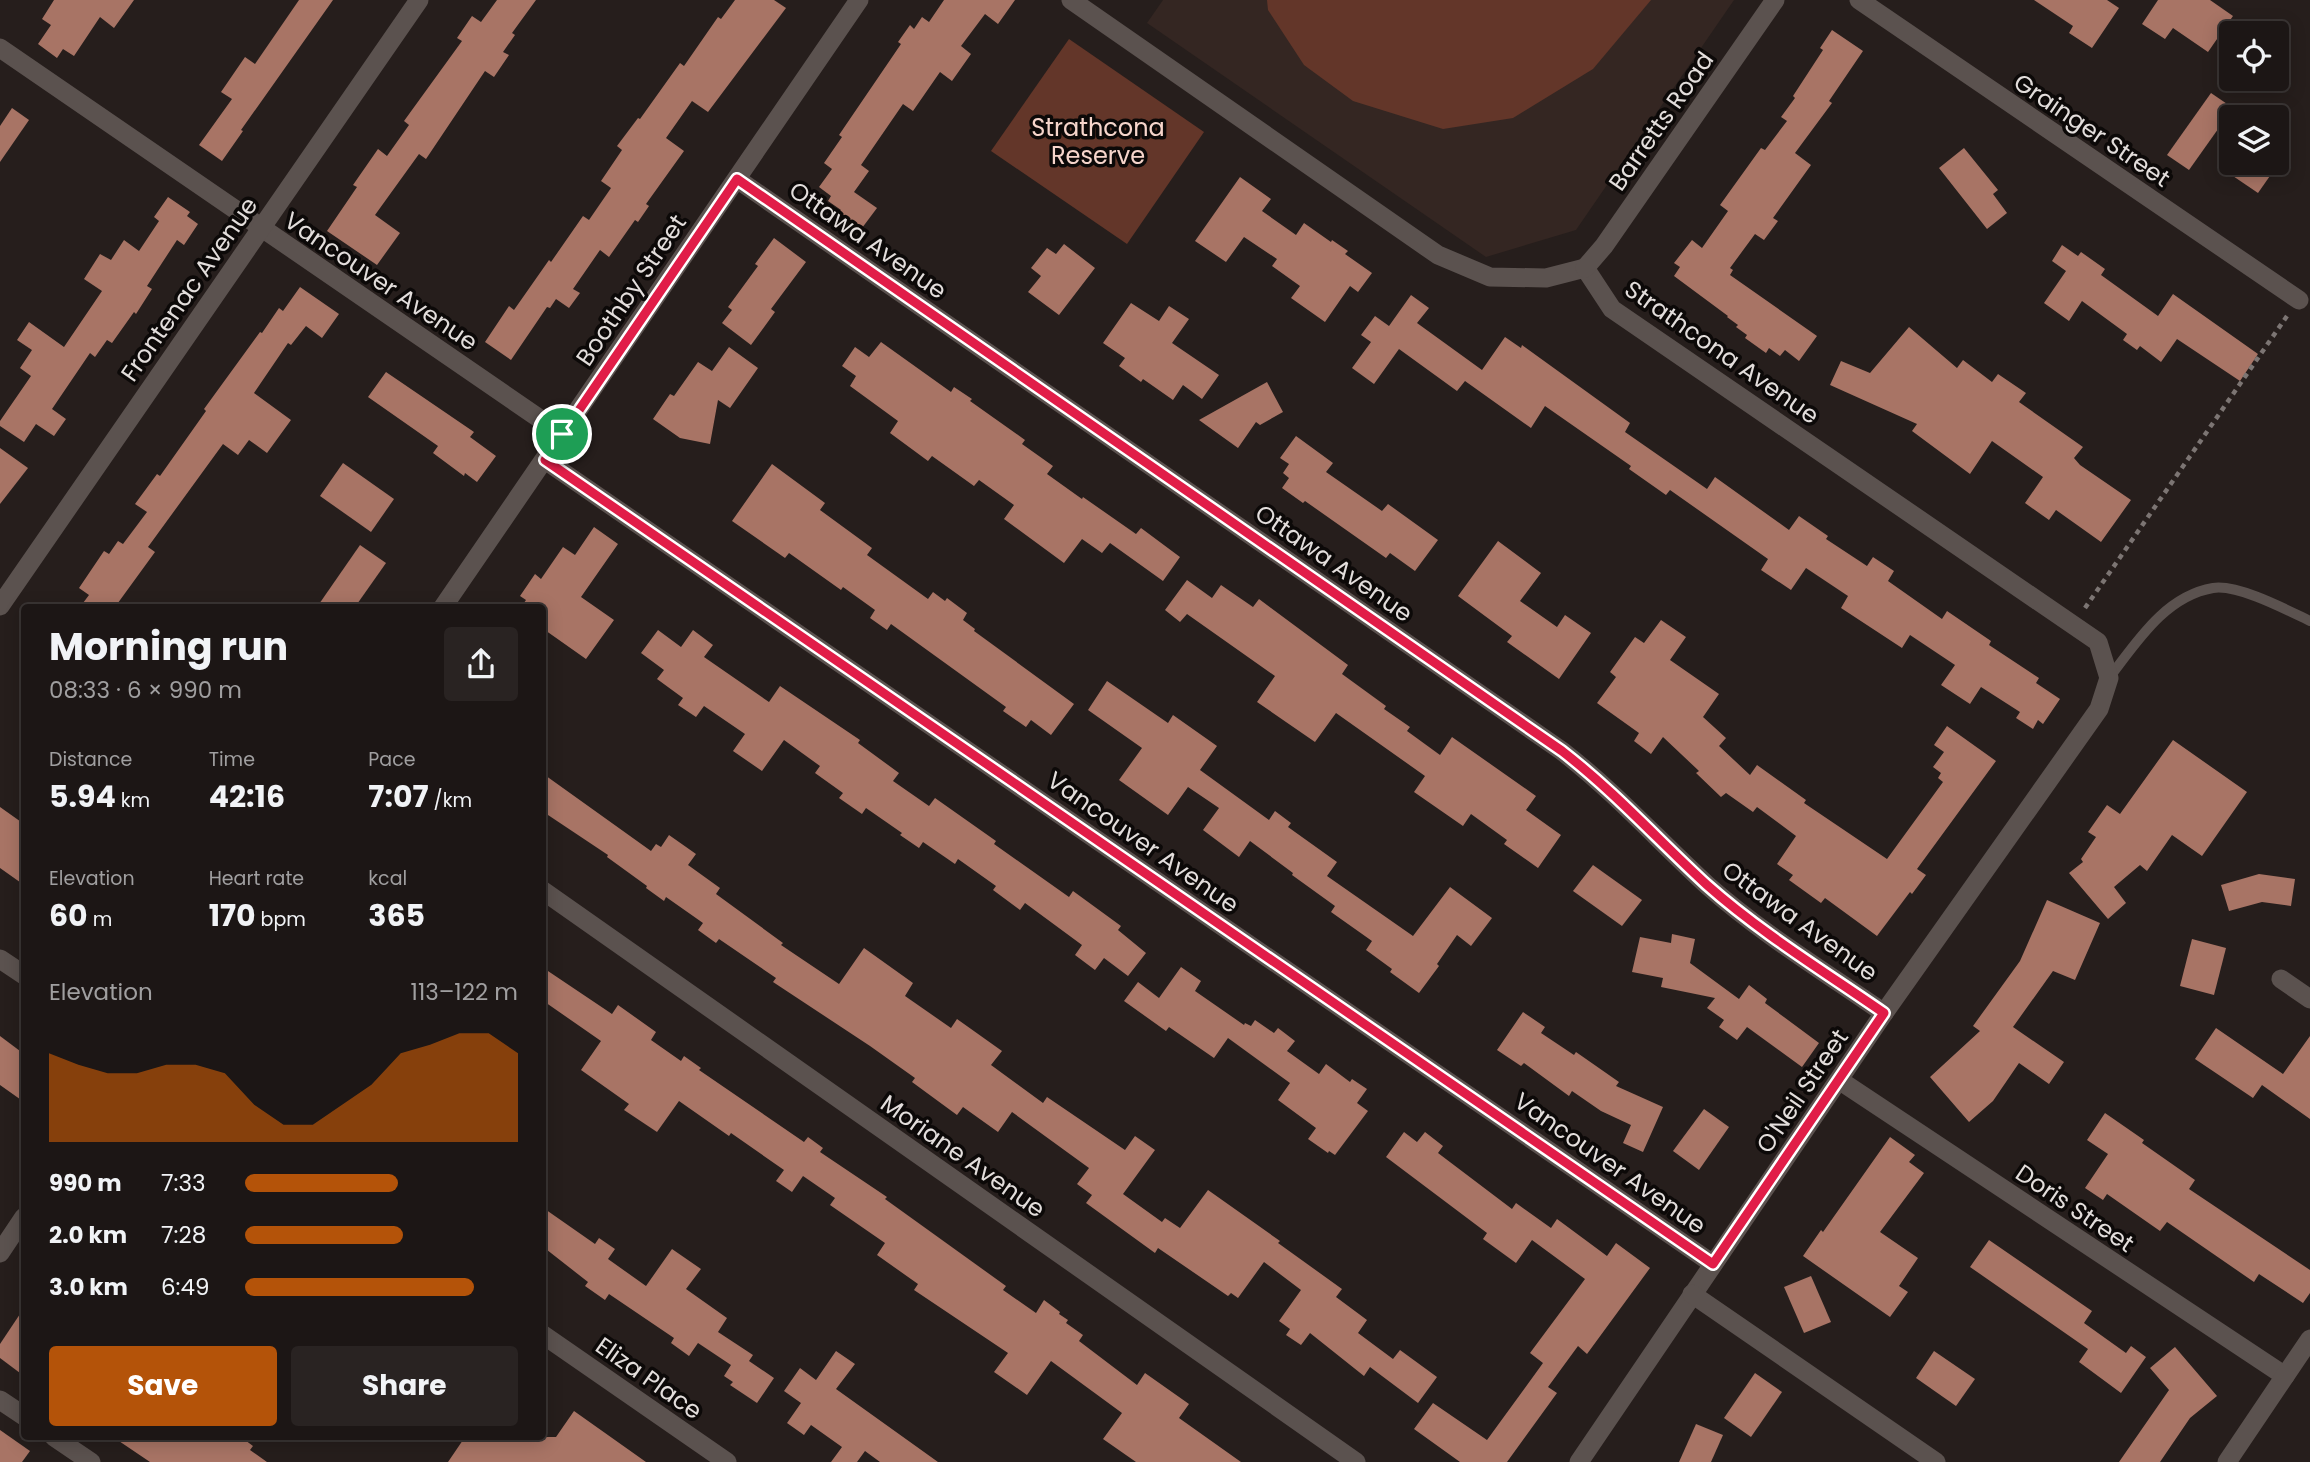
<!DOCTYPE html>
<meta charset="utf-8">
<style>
:root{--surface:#1c1615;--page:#292322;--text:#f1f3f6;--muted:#a09fa0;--line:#3a3534;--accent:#b45309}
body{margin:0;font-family:Poppins,sans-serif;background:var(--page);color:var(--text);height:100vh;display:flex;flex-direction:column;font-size:26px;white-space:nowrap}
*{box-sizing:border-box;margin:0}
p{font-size:23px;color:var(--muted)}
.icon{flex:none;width:38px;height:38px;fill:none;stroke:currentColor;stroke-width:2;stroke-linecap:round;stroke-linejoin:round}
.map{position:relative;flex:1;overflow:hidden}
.panel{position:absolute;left:21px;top:604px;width:525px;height:836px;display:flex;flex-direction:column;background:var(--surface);border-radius:7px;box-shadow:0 4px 18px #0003,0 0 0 2px var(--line)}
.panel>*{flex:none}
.buttons{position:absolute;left:2219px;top:21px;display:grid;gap:14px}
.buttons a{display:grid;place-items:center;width:70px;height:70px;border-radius:7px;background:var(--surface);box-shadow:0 4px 18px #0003,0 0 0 2px var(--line);font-size:35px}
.pin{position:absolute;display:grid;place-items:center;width:60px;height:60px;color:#fff;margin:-30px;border:4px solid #fff;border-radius:50%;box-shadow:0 2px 7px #0007}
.round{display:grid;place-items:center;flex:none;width:74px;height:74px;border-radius:7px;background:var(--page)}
.overview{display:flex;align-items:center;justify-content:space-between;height:119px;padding:0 28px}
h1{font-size:38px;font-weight:700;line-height:52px}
.metrics{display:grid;grid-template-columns:repeat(3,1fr);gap:10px;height:119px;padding:7px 28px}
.metrics div{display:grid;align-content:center}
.metrics b{font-size:30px;font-weight:700}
.metrics small{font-size:19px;font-weight:400}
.metrics p{font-size:19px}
.chart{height:196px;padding:14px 28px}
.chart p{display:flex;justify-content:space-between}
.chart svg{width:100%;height:126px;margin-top:7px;fill:var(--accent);opacity:.7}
.cta{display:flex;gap:14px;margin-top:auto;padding:14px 28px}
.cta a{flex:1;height:80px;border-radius:7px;background:var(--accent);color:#fff;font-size:28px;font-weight:700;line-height:80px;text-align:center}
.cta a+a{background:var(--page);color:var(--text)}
ul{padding:0 28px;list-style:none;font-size:23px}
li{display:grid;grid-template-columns:112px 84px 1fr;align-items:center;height:52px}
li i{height:18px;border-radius:9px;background:var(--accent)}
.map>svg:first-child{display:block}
.built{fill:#342622}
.green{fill:#633629}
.building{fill:#a87465}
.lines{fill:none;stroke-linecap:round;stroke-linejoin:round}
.path{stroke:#7c7573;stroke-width:4.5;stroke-dasharray:5 5;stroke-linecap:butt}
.service{stroke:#5b524f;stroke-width:10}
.minor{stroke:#5b524f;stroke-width:19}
.tertiary{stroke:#5b524f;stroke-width:19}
.route-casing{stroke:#fff;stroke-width:14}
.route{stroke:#e11d48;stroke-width:9}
.labels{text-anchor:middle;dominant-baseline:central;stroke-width:7;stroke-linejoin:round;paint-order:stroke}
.street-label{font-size:24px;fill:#e3dedc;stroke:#0c0908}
.park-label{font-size:24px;fill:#f6d5cb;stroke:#0c0908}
</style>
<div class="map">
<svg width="2310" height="1462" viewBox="0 0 2310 1462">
<rect width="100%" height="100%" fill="#261e1c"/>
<path class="built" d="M1163 0H1734L1576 230 1486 257 1147 23Z"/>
<g class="green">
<path d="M1267 0H1651L1593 69 1513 118 1443 129 1353 101 1304 65 1268 10Z"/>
<path d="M1069 39 1204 132 1127 244 991 151Z"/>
</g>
<g class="building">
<path d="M54 0H134L114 28 100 17 74 56 63 49 57 58 38 44 51 25 42 19Z"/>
<path d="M299 0H333L241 130 243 131 222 161 199 145 232 99 221 92 245 57 255 64Z"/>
<path d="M497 0H536L512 33 515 35 503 52 509 55 494 77 485 71 426 159 419 154 375 215 400 233 377 265 327 231 357 187 353 185 378 149 387 156 409 125 404 121 462 41 457 38 472 16 481 22Z"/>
<path d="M735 0H774L786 8 708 112 692 101 666 138 684 151 646 204 649 206 638 222 635 220 609 257 600 250 573 289 580 293 569 308 556 299 550 308 547 307 511 360 485 342 509 306 514 310 549 260 551 262 583 216 589 220 611 188 601 181 622 150 617 146 638 118 640 119 680 63 684 66 718 17 721 19Z"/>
<path d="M944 0H1015L998 24 985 14 961 46 971 54 952 81 940 72 913 111 903 104 861 165 869 171 854 192 877 208 862 228 839 212 841 210 828 201 831 196 819 187 832 169 824 163 842 137 839 135 901 44 898 42 910 25 914 29 922 17 929 22Z"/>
<path d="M2034 0H2107L2119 8 2092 48 2069 33 2073 26Z"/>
<path d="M2158 0H2210L2233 16 2208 52 2173 28 2165 39 2142 24Z"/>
<path d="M1832 30 1863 51 1829 101 1832 103 1795 153 1811 165 1773 218 1778 221 1764 240 1755 234 1730 268 1733 270 1730 275 1817 336 1799 361 1785 350 1780 356 1769 348 1766 353 1745 338 1747 335 1736 327 1738 325 1727 317 1728 316 1674 276 1680 267 1674 263 1692 240 1702 248 1728 211 1720 205 1761 148 1765 150 1787 121 1781 117 1795 98 1793 96 1823 50 1820 48Z"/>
<path d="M2211 93 2233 108 2189 170 2167 155Z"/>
<path d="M12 108 29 120 0 162V126Z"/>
<path d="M1964 148 1998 190 1993 194 2007 213 1987 229 1939 168Z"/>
<path d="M2238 163H2279L2258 193 2230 174Z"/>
<path d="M1240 177 1271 199 1262 211 1296 235 1304 223 1331 242 1332 240 1348 251 1345 254 1372 273 1358 292 1350 286 1325 322 1291 298 1300 286 1272 266 1277 259 1244 237 1226 262 1195 241Z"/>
<path d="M168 197 190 212 187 216 198 224 184 245 177 240 147 286 152 289 136 314 134 312 112 343 107 340 95 357 90 353 52 409 66 419 54 436 36 424 24 442 0 426V421L31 376 20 368 32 350 17 340 29 322 64 347 102 291 84 279 100 254 111 260 124 240 139 251 159 221 154 217Z"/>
<path d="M774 238 806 262 771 309 775 312 751 345 722 323 732 310 728 307 758 266 755 264Z"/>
<path d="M1064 244 1095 268 1059 315 1028 292 1041 276 1031 268 1047 248 1056 254Z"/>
<path d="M2062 245 2078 256 2081 252 2105 269 2101 275 2158 316 2173 294 2258 354 2240 381 2177 339 2161 362 2140 346 2137 350 2123 340 2127 334 2082 301 2069 321 2044 303 2066 271 2052 261Z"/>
<path d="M300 287 339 314 322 338 306 326 291 345 288 343 254 393 291 420 267 453 249 440 238 455 223 444 148 547 155 552 115 607H80L89 595 79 588 104 551 109 554 118 541 123 544 147 512 135 504 157 474 160 476 206 411 204 409 260 332 262 333 279 308 283 311Z"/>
<path d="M1411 295 1429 308 1417 323 1482 370 1505 337 1521 348 1522 345 1630 423 1625 432 1707 489 1715 477 1789 530 1799 516 1828 536 1826 539 1867 566 1873 557 1894 571 1888 581 1942 619 1947 611 1991 641 1989 645 2039 678 2036 683 2060 699 2043 724 2038 720 2033 729 2016 718 2020 712 1981 687 1970 704 1941 685 1955 665 1910 635 1902 648 1841 608 1848 596 1806 568 1791 590 1761 570 1768 559 1670 490 1666 495 1629 469 1631 466 1545 406 1531 428 1465 381 1457 391 1399 349 1374 384 1352 368 1371 342 1361 335 1375 316 1389 326Z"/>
<path d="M1131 303 1159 321 1169 306 1189 319 1172 343 1219 375 1202 399 1183 385 1173 400 1143 379 1141 382 1119 366 1125 358 1103 343Z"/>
<path d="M1909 327 1957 368 1963 360 1992 382 1998 374 2026 393 2019 402 2083 447 2074 458 2080 465 2131 500 2101 542 2056 510 2049 520 2025 503 2043 477 1992 441 1970 474 1912 431 1917 424 1830 385 1841 361 1870 373Z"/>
<path d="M881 342 951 392 954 387 972 399 970 401 1025 440 1022 444 1053 466 1047 474 1082 499 1083 497 1136 534 1141 528 1180 557 1163 581 1110 543 1102 553 1082 539 1064 563 1004 519 1014 505 979 480 974 486 932 456 928 461 890 433 898 421 850 386 856 376 842 366 855 347 869 357Z"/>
<path d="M729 347 758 368 730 408 718 400 710 444 680 438 653 419 670 394 674 396 698 362 712 371Z"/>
<path d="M386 372 474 432 470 437 496 456 477 482 465 473 464 476 433 453 438 446 368 397Z"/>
<path d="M1267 382 1283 412 1260 425 1256 422 1238 448 1199 420Z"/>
<path d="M1296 436 1333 463 1326 472 1382 511 1388 504 1438 540 1415 571 1390 553 1386 558 1305 501 1303 503 1282 488 1289 478 1283 473 1289 464 1280 458Z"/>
<path d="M0 448 28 468 0 504Z"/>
<path d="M343 463 394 499 371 532 320 496Z"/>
<path d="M772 464 825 503 820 510 872 548 867 555 928 599 933 592 945 601 947 598 967 613 963 620 975 629 974 631 1074 704 1051 735 1031 720 1026 727 1003 711 1006 707 891 624 887 630 870 618 875 610 843 587 841 590 789 553 785 558 732 521Z"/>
<path d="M594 527 618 544 581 597 614 620 586 659 542 628V607H521L526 600 520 596 535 574 541 579 563 547 575 555Z"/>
<path d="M1498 541 1541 573 1520 601 1557 627 1565 615 1591 633 1559 679 1507 642 1512 636 1458 596Z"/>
<path d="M360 545 386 563 355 607H317Z"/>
<path d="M1187 580 1212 598 1221 585 1253 607 1259 599 1348 665 1342 674 1386 706 1384 709 1410 727 1407 731 1440 755 1452 737 1536 796 1526 810 1561 835 1538 868 1504 844 1507 840 1471 814 1463 826 1414 792 1425 776 1336 713 1315 742 1257 702 1275 676 1187 614 1180 622 1165 610Z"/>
<path d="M1661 620 1686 637 1670 660 1719 694 1703 717 1726 738 1719 746 1750 775 1757 765 1806 800 1804 803 1887 859 1943 782 1938 778 1941 773 1933 767 1944 752 1934 745 1947 726 1996 761 1917 869 1926 875 1912 894 1910 892 1877 936 1825 898 1821 903 1789 880 1793 875 1777 864 1796 836 1757 807 1753 812 1726 793 1721 797 1696 773 1699 771 1663 737 1651 754 1634 741 1639 733 1597 703 1616 677 1610 672 1635 637 1644 643Z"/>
<path d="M658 630 681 647 693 630 713 645 704 657 769 702 780 686 860 740 858 743 899 773 893 781 929 806 935 798 996 841 994 844 1069 897 1073 891 1121 926 1118 930 1146 953 1128 976 1104 958 1095 970 1075 955 1082 945 1025 903 1020 910 993 890 996 886 958 859 955 864 923 842 919 848 900 835 902 833 866 808 862 814 839 798 843 793 815 773 820 766 784 740 762 771 733 751 745 734 704 706 696 717 678 705 683 698 657 679 664 670 641 653Z"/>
<path d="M1107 681 1168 723 1173 715 1217 746 1200 770 1269 820 1275 811 1291 823 1288 827 1337 862 1327 876 1413 936 1450 887 1492 918 1471 946 1457 935 1437 964 1439 966 1419 993 1390 972 1392 969 1366 950 1372 941 1331 912 1335 906 1292 875 1293 873 1250 841 1239 857 1203 830 1219 808 1188 787 1168 815 1119 780 1142 748 1088 710Z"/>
<path d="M2173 740 2247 792 2202 856 2172 835 2147 871 2140 865 2114 887 2126 903 2108 919 2069 873 2083 862 2081 859 2096 837 2088 832 2107 805 2120 814Z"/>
<path d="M542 773 651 851 656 844 661 847 669 835 696 854 688 865 720 888 716 894 783 943 781 945 839 984 864 948 913 983 905 996 951 1028 957 1019 1002 1051 991 1065 1043 1103 1047 1097 1125 1150 1135 1136 1155 1150 1123 1194 1162 1222 1165 1218 1180 1228 1208 1190 1280 1241 1278 1243 1342 1289 1336 1297 1367 1320 1358 1333 1393 1359 1400 1350 1437 1377 1418 1403 1370 1367 1364 1376 1310 1333 1301 1345 1286 1335 1290 1329 1279 1321 1301 1290 1264 1262 1238 1298 1231 1293 1228 1296 1158 1248 1155 1253 1086 1203 1092 1195 1077 1184 1089 1168 1012 1112 998 1132 963 1107 957 1115 912 1082 915 1078 870 1046 773 982 776 978 719 939 716 943 698 930 703 923 666 897 664 901 646 888 647 886 607 857 608 855 542 811Z"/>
<path d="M0 807 24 824V885L0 868Z"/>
<path d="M1593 865 1642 900 1622 926 1573 891Z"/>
<path d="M2259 874 2295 879 2291 906 2262 902 2229 911 2221 885Z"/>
<path d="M2047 900 2100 923 2075 980 2053 971 2013 1027 2064 1062 2049 1084 2019 1063 1993 1101 1969 1122 1930 1077 1980 1031 1973 1026 2020 961Z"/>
<path d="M1672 934 1695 939 1690 963 1739 999 1749 985 1767 999 1765 1003 1819 1043 1802 1067 1747 1027 1737 1040 1719 1027 1724 1020 1707 1008 1715 998 1661 987 1663 978 1632 972 1640 937 1671 943Z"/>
<path d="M2192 939 2226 948 2214 995 2180 986Z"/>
<path d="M542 967 612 1014 618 1005 656 1032 651 1040 681 1061 684 1056 701 1068 699 1070 804 1142 808 1137 823 1148 820 1152 887 1197 885 1199 1006 1286 1003 1290 1036 1313 1044 1300 1060 1312 1059 1314 1068 1320 1066 1323 1083 1335 1079 1341 1137 1385 1145 1373 1189 1404 1179 1418 1241 1462H1136L1103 1439 1122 1413 1051 1361 1027 1395 994 1372 1008 1353 914 1290 918 1284 877 1255 885 1243 830 1205 835 1198 803 1176 792 1192 776 1181 784 1170 731 1133 729 1136 679 1101 657 1132 624 1110 629 1104 581 1070 601 1041 542 1000Z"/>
<path d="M1181 967 1201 981 1195 991 1244 1025 1245 1023 1251 1026 1255 1020 1274 1033 1278 1028 1295 1041 1287 1051 1319 1074 1326 1064 1350 1082 1352 1079 1367 1089 1357 1103 1368 1111 1335 1155 1329 1151 1328 1153 1308 1139 1316 1128 1278 1100 1290 1083 1228 1038 1214 1058 1169 1027 1166 1031 1124 1001 1138 982 1159 998Z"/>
<path d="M1523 1012 1545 1027 1541 1033 1574 1055 1576 1052 1619 1082 1616 1086 1663 1107 1643 1152 1623 1143 1631 1125 1601 1111 1572 1091 1569 1096 1524 1063 1521 1066 1497 1050Z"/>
<path d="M2216 1028 2283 1074 2310 1036V1119L2262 1085 2253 1098 2195 1059Z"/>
<path d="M0 1036 24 1054V1102L0 1085Z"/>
<path d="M1704 1109 1729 1127 1699 1170 1673 1151Z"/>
<path d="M2105 1113 2144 1140 2142 1143 2195 1180 2189 1189 2310 1270V1293L2303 1303 2259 1274 2254 1282 2167 1222 2160 1231 2107 1194 2103 1200 2085 1188 2108 1154 2087 1140Z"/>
<path d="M1404 1132 1417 1142 1425 1132 1443 1146 1438 1153 1512 1209 1516 1203 1551 1228 1557 1219 1607 1256 1616 1243 1650 1268 1587 1354 1578 1346 1548 1387 1557 1393 1507 1462H1460L1414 1429 1433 1403 1487 1440 1543 1363 1530 1353 1585 1279 1532 1240 1516 1263 1483 1239 1487 1233 1386 1157Z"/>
<path d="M1890 1137 1915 1155 1909 1162 1924 1173 1880 1232 1918 1258 1899 1286 1908 1292 1890 1317 1803 1256 1821 1230 1823 1232Z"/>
<path d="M542 1207 595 1244 599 1238 615 1249 608 1259 646 1286 672 1249 701 1269 686 1289 727 1318 718 1332 753 1355 749 1361 774 1378 757 1403 730 1385 733 1382 724 1376 731 1365 698 1343 689 1356 671 1343 674 1338 609 1294 605 1300 585 1286 588 1282 542 1246Z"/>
<path d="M1989 1240 2092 1311 2084 1323 2126 1353 2131 1346 2146 1357 2121 1393 2079 1362 2088 1349 1970 1267Z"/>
<path d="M1811 1276 1831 1322 1804 1333 1784 1287Z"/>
<path d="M24 1308V1376L0 1358V1344Z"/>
<path d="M2175 1347 2217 1396 2190 1418 2160 1462H2119L2169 1390 2150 1368Z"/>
<path d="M836 1351 855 1364 836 1389 938 1462H880L865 1451 857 1462H831L842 1447 811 1425 804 1435 787 1423 801 1403 784 1391 800 1368 816 1380Z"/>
<path d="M1934 1351 1975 1379 1956 1406 1916 1378Z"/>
<path d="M1755 1373 1782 1392 1751 1437 1724 1418Z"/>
<path d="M574 1411 646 1462H448L465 1437H556Z"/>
<path d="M1696 1424 1723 1435 1711 1462H1679Z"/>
<path d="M0 1430 30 1451 22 1462H0Z"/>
<path d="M113 1437H241L253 1446 250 1450 267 1462H150Z"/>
</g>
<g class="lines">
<path class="path" d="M2085 608 2287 316"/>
<path class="service" d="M2109 678C2136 643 2165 596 2213 588 2238 584 2287 610 2310 621"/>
<g class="minor">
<path d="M1071 0 1438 255 1490 277 1546 278 1585 268 1612 309 2098 642 2109 678 2099 709 1884 1013 1579 1462"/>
<path d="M1859 0 2299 300"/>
<path d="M0 48 562 434"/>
<path d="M737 179 1562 751C1615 792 1658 840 1707 885 1761 933 1825 972 1884 1013"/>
<path d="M1585 268 1604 246 1775 0"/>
<path d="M545 460 1713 1264"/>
<path d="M0 606 419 0"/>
<path d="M443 607 859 0"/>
<path d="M542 890 1356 1462"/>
<path d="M2281 979 2310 999"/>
<path d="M1839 1080 2285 1376"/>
<path d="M0 1253 24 1217"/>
<path d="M1692 1294 1936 1462"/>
<path d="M0 1400 24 1416"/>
<path d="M54 1437 91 1462"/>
<path d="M2227 1462 2310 1339"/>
</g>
<g class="tertiary">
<path d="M0 959 24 975"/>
<path d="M542 1334 727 1462"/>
</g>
</g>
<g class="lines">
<g class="route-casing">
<path id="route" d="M737 179 1562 751C1615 792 1658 840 1707 885 1761 933 1825 972 1884 1013L1713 1264 545 460Z"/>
</g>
<use href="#route" class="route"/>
</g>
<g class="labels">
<g class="street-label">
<text transform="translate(1661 121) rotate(-55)">Barretts Road</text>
<text transform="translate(2092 130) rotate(34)">Grainger Street</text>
<text transform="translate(868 240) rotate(35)">Ottawa Avenue</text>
<text transform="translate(381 281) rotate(34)">Vancouver Avenue</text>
<text transform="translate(189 289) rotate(-55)">Frontenac Avenue</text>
<text transform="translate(631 290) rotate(-56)">Boothby Street</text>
<text transform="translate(1722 352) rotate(35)">Strathcona Avenue</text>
<text transform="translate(1334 563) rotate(35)">Ottawa Avenue</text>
<text transform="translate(1143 842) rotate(35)">Vancouver Avenue</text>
<text transform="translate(1800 921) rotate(36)">Ottawa Avenue</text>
<text transform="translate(1802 1091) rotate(-56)">O'Neil Street</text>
<text transform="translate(963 1156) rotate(35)">Moriane Avenue</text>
<text transform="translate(1610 1163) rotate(35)">Vancouver Avenue</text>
<text transform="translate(2075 1208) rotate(34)">Doris Street</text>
<text transform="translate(649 1378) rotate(35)">Eliza Place</text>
</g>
<g class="park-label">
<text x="1098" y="127">Strathcona<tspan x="1098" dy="28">Reserve</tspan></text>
</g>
</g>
</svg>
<div class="buttons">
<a><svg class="icon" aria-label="locate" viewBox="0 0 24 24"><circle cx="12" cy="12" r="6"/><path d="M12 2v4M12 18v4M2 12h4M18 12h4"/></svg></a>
<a><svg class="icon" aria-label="layers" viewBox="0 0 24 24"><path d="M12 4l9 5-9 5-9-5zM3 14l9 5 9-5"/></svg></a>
</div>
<div class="pin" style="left:562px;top:434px;background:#1e9e55"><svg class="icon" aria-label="arrive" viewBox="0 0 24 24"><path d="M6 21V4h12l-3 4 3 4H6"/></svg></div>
<section class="panel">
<div class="overview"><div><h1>Morning run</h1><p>08:33 · 6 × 990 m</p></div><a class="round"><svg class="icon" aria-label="share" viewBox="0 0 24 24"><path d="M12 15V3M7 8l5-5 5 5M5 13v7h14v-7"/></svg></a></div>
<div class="metrics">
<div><p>Distance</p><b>5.94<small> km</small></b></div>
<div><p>Time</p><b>42:16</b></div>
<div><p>Pace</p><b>7:07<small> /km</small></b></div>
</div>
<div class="metrics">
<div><p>Elevation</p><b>60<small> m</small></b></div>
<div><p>Heart rate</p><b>170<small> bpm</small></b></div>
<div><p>kcal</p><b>365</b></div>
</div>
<div class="chart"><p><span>Elevation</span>113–122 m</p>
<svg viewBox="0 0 160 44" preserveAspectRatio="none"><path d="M0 44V13L10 17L20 20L30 20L40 17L50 17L60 20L70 31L80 38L90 38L100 31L110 24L120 13L130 10L140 6L150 6L160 13V44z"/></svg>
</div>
<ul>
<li><b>990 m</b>7:33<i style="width:56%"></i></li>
<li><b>2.0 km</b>7:28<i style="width:58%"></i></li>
<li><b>3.0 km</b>6:49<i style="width:84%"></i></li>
</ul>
<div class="cta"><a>Save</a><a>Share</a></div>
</section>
</div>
